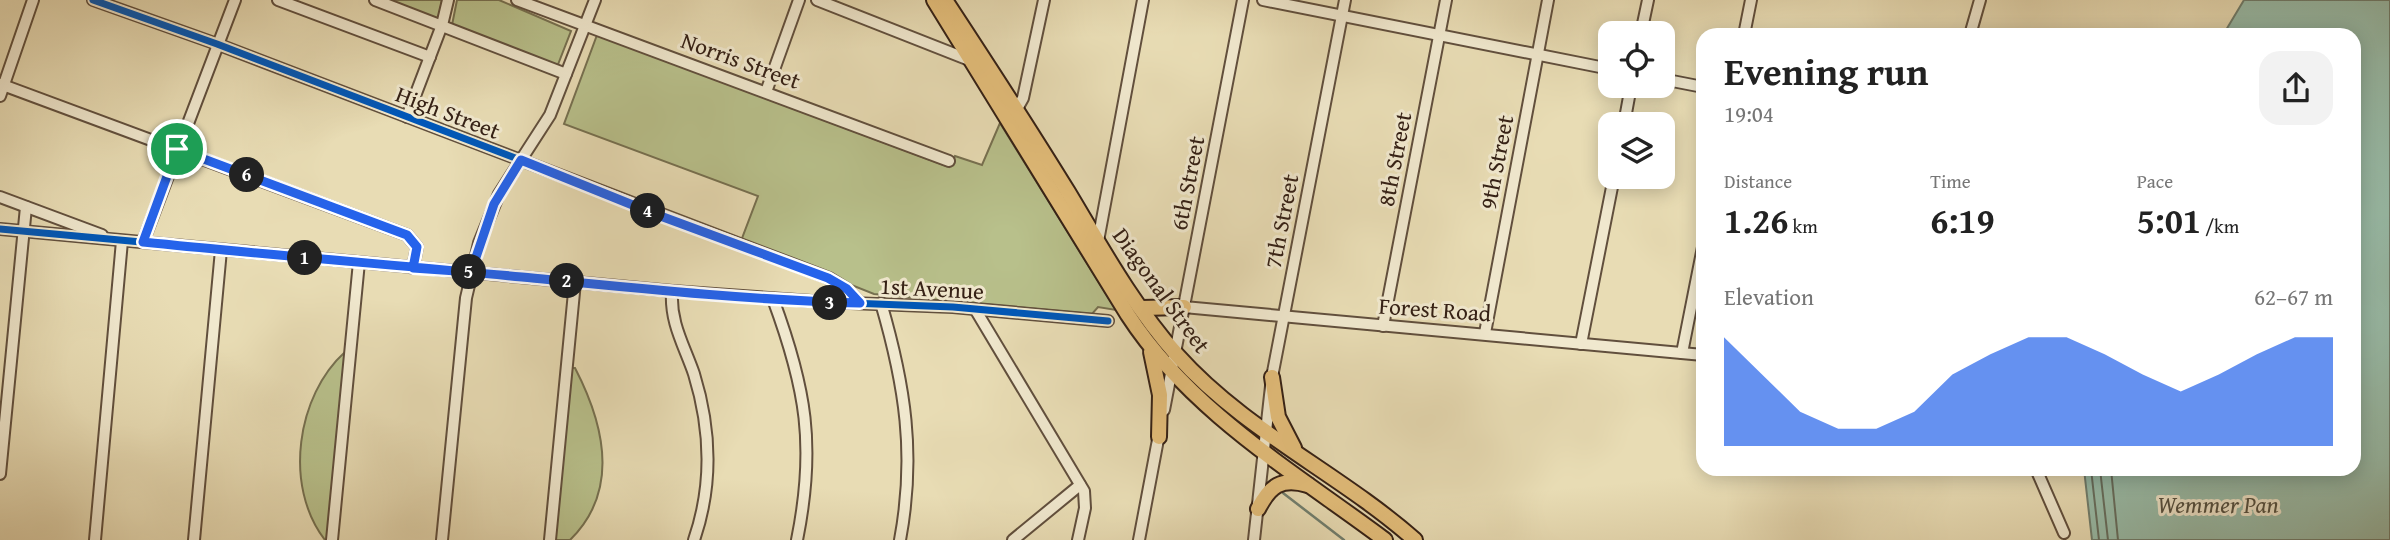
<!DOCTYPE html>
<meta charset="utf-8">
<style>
:root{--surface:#fff;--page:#f2f2f2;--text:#222;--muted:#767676;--accent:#2563eb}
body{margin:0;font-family:"Gentium Book Plus",serif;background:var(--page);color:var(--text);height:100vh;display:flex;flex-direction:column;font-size:26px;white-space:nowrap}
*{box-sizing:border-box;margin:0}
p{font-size:23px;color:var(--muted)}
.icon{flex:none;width:38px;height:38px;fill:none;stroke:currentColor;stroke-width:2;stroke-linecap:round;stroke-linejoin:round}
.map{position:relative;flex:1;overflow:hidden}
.panel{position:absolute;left:1696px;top:28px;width:665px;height:448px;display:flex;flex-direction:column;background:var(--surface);border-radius:21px;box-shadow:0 4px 18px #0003}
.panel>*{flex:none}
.buttons{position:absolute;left:1598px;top:21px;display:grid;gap:14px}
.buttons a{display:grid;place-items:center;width:77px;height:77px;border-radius:14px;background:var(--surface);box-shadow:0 4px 18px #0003;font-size:35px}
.pin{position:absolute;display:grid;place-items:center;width:60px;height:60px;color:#fff;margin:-30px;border:4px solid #fff;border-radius:50%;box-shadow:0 2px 7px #0007}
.km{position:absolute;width:35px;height:35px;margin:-18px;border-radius:50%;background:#222;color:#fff;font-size:19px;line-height:35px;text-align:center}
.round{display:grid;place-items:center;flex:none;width:74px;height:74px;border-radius:21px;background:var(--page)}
.overview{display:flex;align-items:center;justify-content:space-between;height:119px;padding:0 28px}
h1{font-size:38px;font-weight:700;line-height:52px}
.figures{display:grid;grid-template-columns:repeat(3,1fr);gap:10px;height:119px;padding:7px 28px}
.figures div{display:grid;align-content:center}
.figures b{font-size:35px;font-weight:700}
.figures small{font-size:19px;font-weight:400}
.figures p{font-size:19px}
.chart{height:196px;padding:14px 28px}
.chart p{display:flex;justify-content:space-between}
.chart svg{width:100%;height:126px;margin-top:7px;fill:var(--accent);opacity:.7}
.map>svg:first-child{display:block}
.green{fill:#b8c08b;stroke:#767050;stroke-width:2}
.water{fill:#98bca9;stroke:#707e6e;stroke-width:2}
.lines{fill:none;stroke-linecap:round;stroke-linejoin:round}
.shore{stroke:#666e5f;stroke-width:2}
.stream{stroke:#707e6e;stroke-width:2.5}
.minor-casing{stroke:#614f3d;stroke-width:14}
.major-casing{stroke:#342015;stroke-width:18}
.minor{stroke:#f0e8ce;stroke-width:10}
.major{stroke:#e4be7a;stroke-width:14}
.cycleway-casing{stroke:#f0e8ce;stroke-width:11}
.cycleway{stroke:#0057b8;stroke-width:7}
.route-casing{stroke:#fff;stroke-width:14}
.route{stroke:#2563eb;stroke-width:9}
.labels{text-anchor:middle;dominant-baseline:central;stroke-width:6;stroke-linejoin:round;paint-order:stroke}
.street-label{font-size:23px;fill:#342015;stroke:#f0e8ce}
.water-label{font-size:24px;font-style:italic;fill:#524f41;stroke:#f0e8ce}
</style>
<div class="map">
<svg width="2390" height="540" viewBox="0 0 2390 540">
<rect width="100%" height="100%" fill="#e8dcb4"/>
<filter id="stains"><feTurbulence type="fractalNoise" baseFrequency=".00286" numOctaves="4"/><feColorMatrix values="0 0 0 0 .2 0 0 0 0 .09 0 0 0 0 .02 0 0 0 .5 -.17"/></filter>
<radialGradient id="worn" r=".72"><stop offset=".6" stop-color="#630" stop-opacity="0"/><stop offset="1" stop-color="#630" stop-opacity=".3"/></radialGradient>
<g class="green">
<path d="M383 0H442L438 21Z"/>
<path d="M457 0H499L571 31 557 67 452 25Z"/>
<path d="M597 35 949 167 955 156 982 165 1000 123 1116 310 1098 307 1092 314 874 294 741 241 758 196 564 124Z"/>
<path d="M345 352 329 540H325C283 486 297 395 345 352Z"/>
<path d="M570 368H575C604 424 621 490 570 540H554Z"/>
</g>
<path class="water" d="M2244 0H2390V540H2092L2084 469H2354V35H2223Z"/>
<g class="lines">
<g class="shore">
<path d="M2091 469 2099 540"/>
<path d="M2100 469 2108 540"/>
<path d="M2111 469 2118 540"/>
</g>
<path class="stream" d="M1283 493 1344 540"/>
<g class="minor-casing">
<g id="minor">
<path d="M93 0 217 44 829 278 847 289 860 303"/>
<path d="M278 0 430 57"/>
<path d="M375 0 566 74"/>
<path d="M517 0 949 161"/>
<path d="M817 0 972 61"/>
<path d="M1263 0 1610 69"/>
<path d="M1641 33 1648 0"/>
<path d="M1744 35 1751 0"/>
<path d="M1970 35 1980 0"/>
<path d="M1662 79 1703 87"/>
<path d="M0 84 407 235 417 247 413 268"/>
<path d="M766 92 799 0"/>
<path d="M0 96 33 0"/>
<path d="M1013 116 1023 98 1044 0"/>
<path d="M407 117 442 25 448 0"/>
<path d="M1624 124 1631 86"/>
<path d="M0 197 102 235"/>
<path d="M0 229 672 291 825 302 953 307 1108 321"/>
<path d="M1098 241 1143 0"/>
<path d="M143 242 235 0"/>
<path d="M672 291C670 323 684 345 694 374 711 429 713 485 694 540"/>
<path d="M773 299C806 388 816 446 797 540"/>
<path d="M881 303C905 385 916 455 900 540"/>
<path d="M1184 307 1703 355"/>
<path d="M975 309 1084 491 1085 508 1078 540"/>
<path d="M1383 326 1446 0"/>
<path d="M1485 333 1548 0"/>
<path d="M1581 344 1614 177"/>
<path d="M1682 353 1703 247"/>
<path d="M1164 410 1243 0"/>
<path d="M2036 469 2064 533"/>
<path d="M0 474 26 207"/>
<path d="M95 540 122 241"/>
<path d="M194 540 221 250"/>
<path d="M332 540 359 262"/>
<path d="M442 540 466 298 479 243 499 194 550 115 595 0"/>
<path d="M550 540 575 282"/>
<path d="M1013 540 1080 485"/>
<path d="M1139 540 1160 429"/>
<path d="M1254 540 1272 377 1345 0"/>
</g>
</g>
<g class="major-casing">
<g id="major">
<path d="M934 0 1128 315C1191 412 1294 472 1385 540"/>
<path d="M945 0C987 64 1028 127 1068 192 1101 247 1134 307 1177 355 1245 431 1339 473 1415 540"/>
<path d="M1142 308 1184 307"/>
<path d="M1151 352 1160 395 1159 437"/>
<path d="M1272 377 1278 417 1294 448"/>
<path d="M1258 509C1270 486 1281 477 1308 485"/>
</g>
</g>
<use href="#minor" class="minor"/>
<use href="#major" class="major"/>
<g class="cycleway-casing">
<g id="cycleway">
<path d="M93 0 217 44 829 278 847 289 860 303"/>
<path d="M0 229 672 291 825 302 953 307 1108 321"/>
</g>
</g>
<use href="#cycleway" class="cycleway"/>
</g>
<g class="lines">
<g class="route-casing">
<path id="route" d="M177 149 143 242C269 255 396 265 522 277 634 288 747 300 860 303L847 289 828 278 655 214 521 160 494 204 471 272 413 268 417 247 407 235 177 149"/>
</g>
<use href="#route" class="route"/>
</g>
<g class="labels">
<g class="street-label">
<text transform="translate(741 60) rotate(20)">Norris Street</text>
<text transform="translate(448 112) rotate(21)">High Street</text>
<text transform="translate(1394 159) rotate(-79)">8th Street</text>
<text transform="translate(1496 162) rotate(-79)">9th Street</text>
<text transform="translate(1187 183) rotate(-79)">6th Street</text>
<text transform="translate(1281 221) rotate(-79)">7th Street</text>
<text transform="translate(932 288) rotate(3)">1st Avenue</text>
<text transform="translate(1162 290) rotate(54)">Diagonal Street</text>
<text transform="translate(1435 309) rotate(4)">Forest Road</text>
</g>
<g class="water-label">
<text x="2218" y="504">Wemmer Pan</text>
</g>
</g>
<rect width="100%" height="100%" filter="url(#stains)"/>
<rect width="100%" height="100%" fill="url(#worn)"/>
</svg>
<div class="buttons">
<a><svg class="icon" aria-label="locate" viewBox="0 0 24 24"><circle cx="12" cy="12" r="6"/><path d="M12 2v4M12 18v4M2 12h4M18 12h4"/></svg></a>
<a><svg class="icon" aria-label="layers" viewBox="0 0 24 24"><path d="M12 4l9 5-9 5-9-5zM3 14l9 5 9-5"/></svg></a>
</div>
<div class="pin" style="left:177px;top:149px;background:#1e9e55"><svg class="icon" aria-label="arrive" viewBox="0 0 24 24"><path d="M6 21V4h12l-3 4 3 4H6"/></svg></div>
<b class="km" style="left:305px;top:258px">1</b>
<b class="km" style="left:567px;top:281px">2</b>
<b class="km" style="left:830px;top:303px">3</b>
<b class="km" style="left:648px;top:211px">4</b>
<b class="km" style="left:469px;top:272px">5</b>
<b class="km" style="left:247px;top:175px">6</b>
<section class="panel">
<div class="overview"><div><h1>Evening run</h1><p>19:04</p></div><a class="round"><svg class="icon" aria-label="share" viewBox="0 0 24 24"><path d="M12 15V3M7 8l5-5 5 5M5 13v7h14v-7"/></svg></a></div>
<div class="figures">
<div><p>Distance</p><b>1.26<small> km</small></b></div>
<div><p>Time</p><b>6:19</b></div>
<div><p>Pace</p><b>5:01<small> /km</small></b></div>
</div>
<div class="chart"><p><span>Elevation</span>62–67 m</p>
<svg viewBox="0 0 160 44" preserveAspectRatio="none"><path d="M0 44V6L10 19L20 32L30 38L40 38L50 32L60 19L70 12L80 6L90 6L100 12L110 19L120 25L130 19L140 12L150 6L160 6V44z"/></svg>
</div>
</section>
</div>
